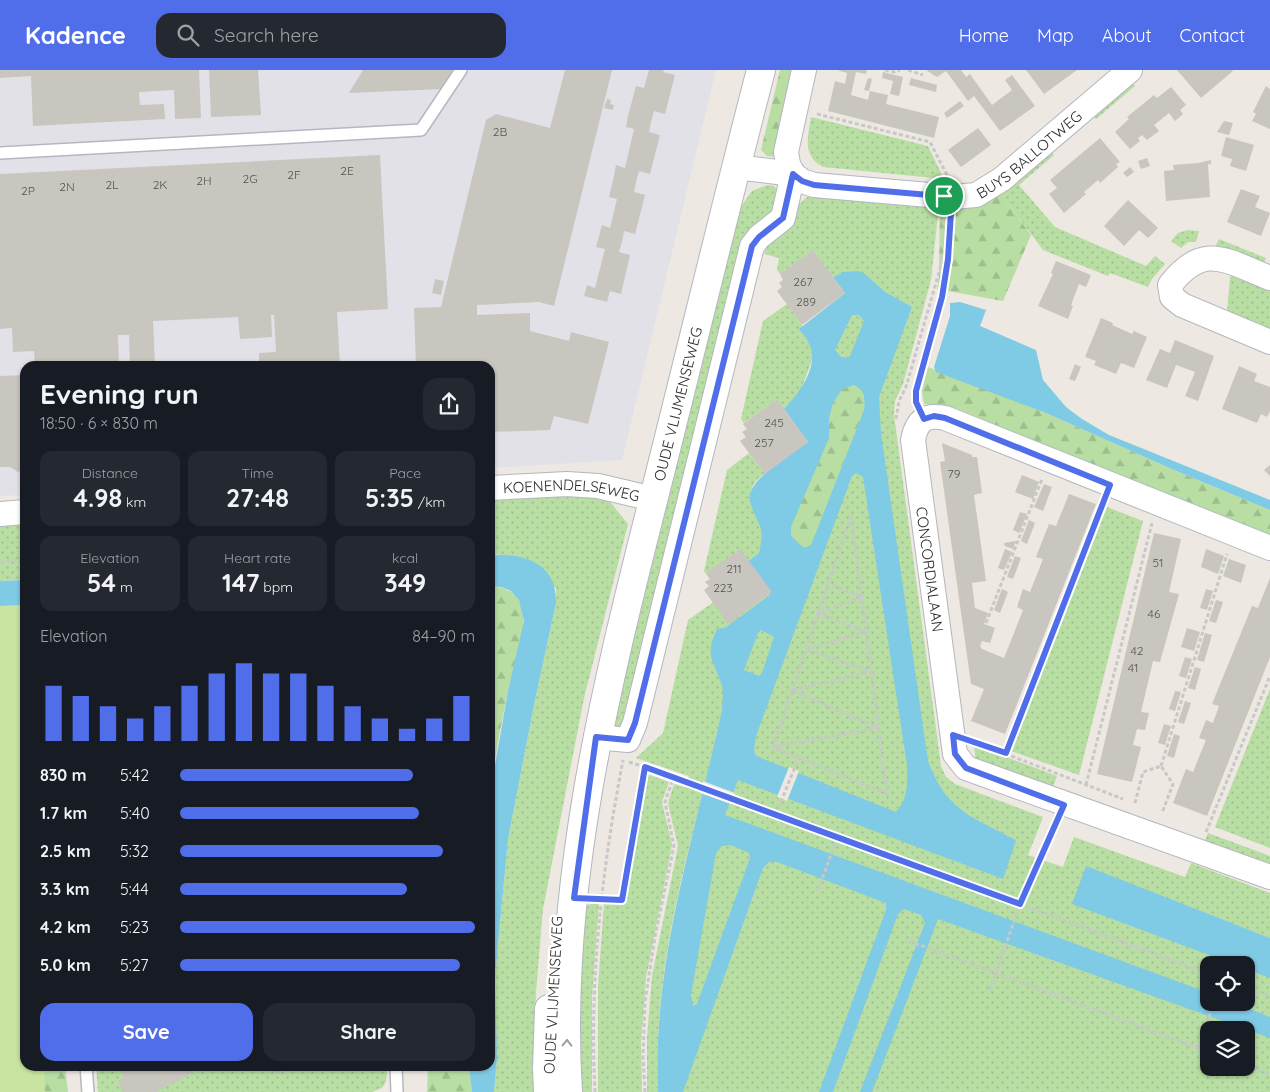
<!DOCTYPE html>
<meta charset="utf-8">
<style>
:root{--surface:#171b24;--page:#242831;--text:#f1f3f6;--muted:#9ea1a6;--accent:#516eea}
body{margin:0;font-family:Quicksand,sans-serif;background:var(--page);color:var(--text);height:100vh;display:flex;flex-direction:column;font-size:19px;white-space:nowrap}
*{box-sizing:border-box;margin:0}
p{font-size:16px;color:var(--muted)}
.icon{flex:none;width:28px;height:28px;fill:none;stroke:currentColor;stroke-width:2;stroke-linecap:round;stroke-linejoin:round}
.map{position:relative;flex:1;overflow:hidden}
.sheet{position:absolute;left:20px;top:291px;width:475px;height:710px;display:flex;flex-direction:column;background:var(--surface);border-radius:15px;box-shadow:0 1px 4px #0004}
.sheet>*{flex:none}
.fabs{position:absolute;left:1200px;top:886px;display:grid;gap:10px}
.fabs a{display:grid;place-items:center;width:55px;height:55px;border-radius:10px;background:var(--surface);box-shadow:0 1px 4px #0004;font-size:25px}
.pin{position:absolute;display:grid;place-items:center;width:42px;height:42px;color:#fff;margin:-21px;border:2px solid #fff;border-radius:50%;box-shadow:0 1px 5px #0007}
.round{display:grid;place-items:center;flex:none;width:52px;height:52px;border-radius:15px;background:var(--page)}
.head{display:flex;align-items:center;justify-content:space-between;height:85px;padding:0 20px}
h1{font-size:28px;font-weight:700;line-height:38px}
.metrics{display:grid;grid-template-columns:repeat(3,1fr);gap:8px;height:85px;padding:5px 20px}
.metrics div{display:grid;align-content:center;border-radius:12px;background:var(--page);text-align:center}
.metrics b{font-size:25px;font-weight:700}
.metrics small{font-size:14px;font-weight:400}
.metrics p{font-size:14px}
.chart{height:140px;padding:10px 20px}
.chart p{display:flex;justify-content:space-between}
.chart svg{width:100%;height:90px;margin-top:5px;stroke:var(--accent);stroke-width:6}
.button{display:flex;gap:10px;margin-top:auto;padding:10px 20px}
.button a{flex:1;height:58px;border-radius:15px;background:var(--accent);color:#fff;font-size:20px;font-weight:700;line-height:58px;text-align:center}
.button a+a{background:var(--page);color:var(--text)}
ul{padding:0 20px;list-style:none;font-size:16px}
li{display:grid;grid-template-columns:80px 60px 1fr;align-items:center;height:38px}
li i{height:12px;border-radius:6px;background:var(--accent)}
header{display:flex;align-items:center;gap:30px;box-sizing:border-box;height:70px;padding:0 25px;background:var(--accent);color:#fff}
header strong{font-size:24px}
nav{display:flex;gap:28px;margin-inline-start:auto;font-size:18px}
.search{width:350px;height:45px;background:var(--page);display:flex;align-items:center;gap:12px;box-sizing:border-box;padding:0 18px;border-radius:15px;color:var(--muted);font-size:19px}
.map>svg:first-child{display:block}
.industrial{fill:#e2e1e7}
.green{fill:url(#green-dots);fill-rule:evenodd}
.forest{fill:url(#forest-firs)}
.pitch{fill:#c8e4a0}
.water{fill:#7fcae5;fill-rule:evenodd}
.pier{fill:#ede8e1}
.building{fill:#c9c6bf}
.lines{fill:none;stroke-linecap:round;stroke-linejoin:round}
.service-casing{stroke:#b4b7bf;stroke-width:14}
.minor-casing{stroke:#b4b7bf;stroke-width:26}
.tertiary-casing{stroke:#b4b7bf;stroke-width:30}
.path{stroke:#c8c8c8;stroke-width:3;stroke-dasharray:4 2.5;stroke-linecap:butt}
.service{stroke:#fff;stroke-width:11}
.minor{stroke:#fff;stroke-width:24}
.tertiary{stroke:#fff;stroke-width:28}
.oneway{stroke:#a0a0a0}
.route-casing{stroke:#fff;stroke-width:10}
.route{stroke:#516eea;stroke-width:6}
.labels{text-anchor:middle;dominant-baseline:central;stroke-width:5;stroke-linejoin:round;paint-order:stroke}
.number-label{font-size:12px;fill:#545352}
.street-label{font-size:15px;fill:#2d2d2d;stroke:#fff}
</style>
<header>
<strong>Kadence</strong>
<div class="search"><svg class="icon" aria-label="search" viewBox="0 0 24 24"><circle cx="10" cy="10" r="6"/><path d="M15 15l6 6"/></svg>Search here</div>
<nav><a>Home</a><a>Map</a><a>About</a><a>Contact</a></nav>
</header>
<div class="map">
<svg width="1270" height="1022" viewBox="0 0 1270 1022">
<defs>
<pattern id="green-dots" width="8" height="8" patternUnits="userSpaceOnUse" patternTransform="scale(1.25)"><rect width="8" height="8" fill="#b8dea3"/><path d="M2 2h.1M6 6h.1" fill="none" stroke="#9ebf8d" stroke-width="1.8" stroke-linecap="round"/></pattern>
<pattern id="forest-firs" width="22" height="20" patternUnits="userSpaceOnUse" patternTransform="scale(1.25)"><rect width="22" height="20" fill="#b8dea3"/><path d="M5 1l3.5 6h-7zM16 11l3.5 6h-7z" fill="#9ebf8d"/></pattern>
</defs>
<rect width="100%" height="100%" fill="#ede8e1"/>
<path class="industrial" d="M0 0H716L622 390 490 398V296H25V425L0 426Z"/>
<g class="green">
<path d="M1129 8 1135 16 1096 49 1090 42Z"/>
<path d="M811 47 928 76 944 109 823 97C802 86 808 66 811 47Z"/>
<path d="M1047 77 1054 85 1019 115 1055 157 1146 196 1155 186 1165 194 1152 209 1148 217 1110 203 1108 206 1043 180 998 120Z"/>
<path d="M767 115 774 116 778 121 626 658 612 657 740 138 752 121Z"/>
<path d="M807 127 939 134 931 210 903 314 895 331 894 345 941 696 946 707 955 714 1043 747 1028 785 1063 797 1074 767 1185 807 1191 793 1270 823V868L1086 797 1270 871V1022H666L723 684 722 643C716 663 713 685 708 705 680 808 653 915 658 1022H647V967L652 906 678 776 668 733 674 714 685 717 689 706 636 688 663 663 688 550 722 526 704 501 727 400 749 383 765 404C743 417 751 436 761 454L821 381 812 290 799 325 784 339 777 329 744 353 741 349 763 251 787 234 802 255 811 276 864 228 906 252 912 237C904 232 893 228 885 222 864 207 861 195 833 207L813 180 780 204 777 200 779 188 764 184C772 162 795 168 798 135ZM761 475 786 538 712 589 717 559 726 557 771 525 747 492 759 483ZM932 702C945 740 983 752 1016 770L962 762 934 725ZM1209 895H1246V932H1209ZM1209 960H1246V998H1209Z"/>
<path d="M1187 160 1199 161 1196 172H1188L1181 178 1171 171 1178 163Z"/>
<path d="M1219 169 1266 188 1263 195 1214 179Z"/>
<path d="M1235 203 1270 214V266L1227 243 1230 207Z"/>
<path d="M602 422 628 454 584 628 543 839 536 922 534 982 537 1022H494L497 988 495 906 508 769 535 630 556 533V518L498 484 490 485V428Z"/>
<path d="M1107 437 1143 451 1079 705 1011 681Z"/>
<path d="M25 451V510L0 511V453Z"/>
<path d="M1270 619V778L1215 757Z"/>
<path d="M974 675 1057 706 1051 722 976 694Z"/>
<path d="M647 704 669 712 662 732 672 775 646 908 641 973 642 1022H598V916L604 833 624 835Z"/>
<path d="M1208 763 1270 786V804L1202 778Z"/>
<path d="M599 832 592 928V1022H578L577 989 584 836Z"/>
<path d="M96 996H388L386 1012 382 1018 372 1022H98Z"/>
</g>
<g class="forest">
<path d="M780 0H798L778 87 767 86 761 80Z"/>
<path d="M994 114 1031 165 1003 231 937 219 939 207 940 124Z"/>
<path d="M928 297 1046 343 1174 400 1270 440V465L1169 424 1168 426 955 338 924 334 922 321Z"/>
<path d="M854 315C866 321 865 328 864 340L811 475 804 478 791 466V457L829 368V348L833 333 842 319Z"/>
<path d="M490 516C505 517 518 522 522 538 528 560 513 599 508 621 501 655 494 690 490 724Z"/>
<path d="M28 996H65L68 1022H29Z"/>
<path d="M428 996H469L472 1022H427Z"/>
</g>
<path class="pitch" d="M23 535 25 583V996H44L45 1022H0V536Z"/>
<g class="water">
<path d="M858 201 865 204 885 222 912 237 879 327 881 363 928 691C946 741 973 747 1016 770L1003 809 738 710 725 745 1209 923V932L1235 933 1270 947V968L938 849 872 1022H860L925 853 921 845 904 839 898 844 833 1022H819L886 840V833L777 792H769L763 798 683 1022H658C652 891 695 766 722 640 722 633 724 623 722 616 714 589 704 588 717 559L726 557 770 525 747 492 759 483C766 451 757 458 750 431 745 410 793 384 808 372L784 339C798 325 819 297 810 276 808 270 803 264 799 259L845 223 833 207 844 202ZM852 245H859L864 251 850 286 847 288 841 287 835 280ZM854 315C866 321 865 329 864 340L811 475 804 478 791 466V457L829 368V348L833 333 842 319ZM856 403 863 407 907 695C907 712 909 728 896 742L756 686 754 681 756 666 852 406ZM761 560 774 567 762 603 759 606 744 600 758 563ZM731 775 749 783 750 788 697 934 693 936 691 925 716 783 722 776Z"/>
<path d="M960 232 986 240 980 256 1036 280 1043 310 1066 337 1082 349 1109 365 1270 430V440L1174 400 1046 343 936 302 934 297 950 246V233Z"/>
<path d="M490 485C525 483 557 493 556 533L535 630 508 769 495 906 497 988 494 1022H472L469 996H490V724L508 621 524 551 519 530 511 521 501 517 490 516Z"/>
<path d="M25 510V535L0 536V511Z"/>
<path d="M1086 796 1270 868V908L1246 899V895H1236L1072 834Z"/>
</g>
<g class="pier">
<path d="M789 697 799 701 787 731 777 727Z"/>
<path d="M703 711 735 723 731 734 700 723Z"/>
</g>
<g class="building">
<path d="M0 0H199L201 48 175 49 174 20 139 22 140 35 164 34 165 49 33 56 31 6 0 8Z"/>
<path d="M209 0H258L261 45 211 47Z"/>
<path d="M363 0H453L442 19 349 23Z"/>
<path d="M565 0H612L554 236 539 232 477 235V245L530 243V261L569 271 571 262 609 272 588 354 554 346 550 360 490 362V296H416L414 238 441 237 486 50 496 44 550 58Z"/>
<path d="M649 0H664L663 2 675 5 665 44 654 41 651 52 649 62 660 65 650 104 639 101 636 112 634 122 645 125 635 164 624 161 622 172 619 182 630 185 621 224 610 221 607 232 584 226 587 215 595 218 605 179 596 177 602 155 610 158 617 129 609 127 614 106 616 95 625 98 634 59 626 57 628 46 636 16 644 18Z"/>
<path d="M837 0H867L866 4 856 2 851 25 868 30 870 21 888 25 886 34 939 47 934 68 828 41 835 11 845 14 847 3Z"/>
<path d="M926 0H961L966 7 970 4 992 35 1012 20 1005 10 1012 5 1035 36 1000 61 974 26 968 31 946 1 937 7Z"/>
<path d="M1026 0H1077L1044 24Z"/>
<path d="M1177 0H1232L1233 1 1201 28Z"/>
<path d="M883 2 903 7 899 26 890 24 893 11 882 8Z"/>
<path d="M868 8 872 9 869 21 864 20Z"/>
<path d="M911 8 937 15 936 22 909 15Z"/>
<path d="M1266 16 1270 19V59L1252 51 1256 44 1253 42Z"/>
<path d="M1171 17 1186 35 1180 40 1183 44 1175 51 1169 43 1154 55 1159 61 1147 70 1142 65 1138 68 1140 71 1130 79 1115 62 1129 49 1127 47 1154 25 1157 28Z"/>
<path d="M607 29 611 30 610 34 614 35 613 40 604 38Z"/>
<path d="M960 31 964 36 947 48 944 43Z"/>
<path d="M1224 51 1233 53 1229 65 1217 62Z"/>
<path d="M978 58 991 75 961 97 948 80Z"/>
<path d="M1226 67 1254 75 1246 101 1230 96 1232 89 1221 86Z"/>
<path d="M1100 68 1120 92 1116 94 1118 97 1100 113 1098 110 1084 122 1086 124 1064 143 1049 124 1057 118 1050 110Z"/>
<path d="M380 85 388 239 337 242 340 296H259V283L276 282 274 245H271L272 267 240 269 238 247 153 251 155 296H130L129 265H118L119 296H35L34 281 13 282 12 258 0 259V104Z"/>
<path d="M1147 88 1150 96 1141 99 1138 91Z"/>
<path d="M1211 90V94H1208L1210 127 1166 131 1164 101 1174 100 1173 95 1198 93Z"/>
<path d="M1130 97 1134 102 1127 107 1123 103Z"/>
<path d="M1241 119 1260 126 1255 137 1270 143 1261 166 1227 152Z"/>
<path d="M1128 130 1158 158 1148 168 1139 160 1124 176 1104 156Z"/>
<path d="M813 180 845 223 802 255 777 221 782 217 779 213 783 210 780 204Z"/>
<path d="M1056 191 1091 205 1086 217 1079 214 1071 235 1073 236 1068 249 1038 236 1053 204 1051 203Z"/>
<path d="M435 209 444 211 441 225 432 223Z"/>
<path d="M1101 248 1113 253 1112 255 1132 264 1134 261 1147 267 1134 298 1121 293 1116 304 1094 295 1096 291 1085 287Z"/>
<path d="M1175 270 1214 286 1198 331 1185 326 1195 302 1176 295 1167 318 1146 310 1160 279 1170 283Z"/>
<path d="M1075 294 1081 297 1075 311 1069 309Z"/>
<path d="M1239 296 1257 304 1254 311 1270 317V341L1267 347 1261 344 1257 353 1222 339Z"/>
<path d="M25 305V400L18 402 10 397H0V306Z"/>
<path d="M777 329 808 372 765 404 740 371 746 367 742 362 747 359 743 354Z"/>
<path d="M942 373 972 385V387H977L982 423 974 425 986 511 972 513 975 538 988 543 984 554 995 558 990 573 982 571 980 576 982 579 1004 588 1023 540 1017 537 1023 519 1030 522 1043 489 1036 487 1049 454 1056 456 1069 424 1096 434 1005 664 971 651 984 619 971 614 940 392 945 391Z"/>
<path d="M1270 395V406L1264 400Z"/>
<path d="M1022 405 1039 412 1033 429 1015 422Z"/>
<path d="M1044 414 1052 417 1043 441 1034 437Z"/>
<path d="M1020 442 1027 444 1019 463 1013 460Z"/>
<path d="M1029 450 1035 453 1027 474 1021 471Z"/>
<path d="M1154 463 1181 469 1169 522 1179 524 1160 592 1153 591 1141 642 1149 643 1145 660 1137 659 1133 675 1141 677 1132 712 1097 704Z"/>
<path d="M1016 471 1013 479 1005 476 1004 473Z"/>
<path d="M740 479 772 522 728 554 704 520 709 516 705 512 710 509 706 503Z"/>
<path d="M1005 479 1012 482 1004 500 998 498Z"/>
<path d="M1206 479 1224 486 1218 504 1201 497Z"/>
<path d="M1015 486 1021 488 1013 509 1007 507Z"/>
<path d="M1229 489 1246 495 1241 513 1223 506Z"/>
<path d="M1270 508V587L1207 746 1173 733 1186 699 1193 702 1206 670 1199 668 1206 650 1213 653 1219 636 1212 634 1252 536 1258 538Z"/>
<path d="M1002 519 1008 522 1000 543 994 540Z"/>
<path d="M1206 519 1213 521 1207 540 1200 538Z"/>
<path d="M1216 530 1223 532 1216 553 1209 551Z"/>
<path d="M1187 558 1200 562 1194 581 1181 577Z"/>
<path d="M1205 563 1212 565 1204 592 1197 590Z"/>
<path d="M1185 587 1192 589 1186 608 1179 606Z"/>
<path d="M1195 597 1201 599 1195 620 1188 618Z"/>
<path d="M1175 621 1181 622 1175 641 1169 639Z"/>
<path d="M1185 631 1191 633 1184 654 1178 652Z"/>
<path d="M1164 654 1171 656 1165 675 1158 673Z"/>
<path d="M1174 664 1180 666 1174 688 1167 686Z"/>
<path d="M118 996H206L156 1022H123L118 1011 124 1008Z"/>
<path d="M273 996H292L277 1004Z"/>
</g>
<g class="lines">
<g class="service-casing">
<g id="service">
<path d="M0 83 421 60 461 0"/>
<path d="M86 996 88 1022"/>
<path d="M396 996 397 1022"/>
</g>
</g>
<g class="minor-casing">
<g id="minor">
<path id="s1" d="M736 97 793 104 802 111 814 115 952 127 976 125 1002 109 1130 0"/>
<path d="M1270 208C1226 191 1204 171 1170 215L1172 227 1182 235 1270 272"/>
<path id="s2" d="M490 418 567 414 598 416 653 429"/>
<path d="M0 444 25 442"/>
<path id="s3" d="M1270 478 945 348C925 344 917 350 913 370L955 684 966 698 1270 807"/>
<path d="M596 667 628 670 635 653 752 176 759 167 783 148 793 104 788 94 786 82 804 0"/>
</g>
</g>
<g class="tertiary-casing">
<g id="tertiary">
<path d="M548 1022 547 999 549 939"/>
<path id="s4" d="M568 1022C555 822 605 620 654 427 690 285 724 142 761 0"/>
</g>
</g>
<g class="path">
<path d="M885 0 894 2 900 0"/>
<path d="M908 0 923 5"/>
<path d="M817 44 930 72 947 105"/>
<path d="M916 330V321L942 227 948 189 951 148"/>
<path d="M896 349 899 331 906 317 944 185V148"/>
<path d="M851 446 887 724 773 677Z"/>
<path d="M0 492 25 489"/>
<path d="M986 553 1042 409"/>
<path d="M975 672 1123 729"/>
<path d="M773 677 878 658 792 620 871 602 806 579 866 562 818 543 862 527 828 514"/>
<path d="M1006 683 1103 434"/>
<path d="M629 692 688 711 1209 904"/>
<path d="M1161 696 1227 484"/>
<path d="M1086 715 1152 453"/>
<path d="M1135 733 1143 702 1161 696 1173 714 1162 743"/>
<path d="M776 744 799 687"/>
<path d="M1206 762 1270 606"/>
<path d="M818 820 837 768"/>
<path d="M600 829 621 830 645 697"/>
<path d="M909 871 1209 982"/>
<path d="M1246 917 1270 926"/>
<path d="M990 920 1020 834 1056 753"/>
<path d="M1198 978 1214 932"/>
<path d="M1246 996 1270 1004"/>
<path d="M595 1022C589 911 602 799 623 690"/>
<path d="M645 1022 643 987 645 932 655 866 674 776 665 732 674 706"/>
</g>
<use href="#service" class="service"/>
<use href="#minor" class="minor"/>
<use href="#tertiary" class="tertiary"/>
</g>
<defs><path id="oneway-chevron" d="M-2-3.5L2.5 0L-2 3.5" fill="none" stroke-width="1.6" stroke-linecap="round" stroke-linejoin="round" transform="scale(1.25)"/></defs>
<use class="oneway" href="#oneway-chevron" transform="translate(567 973) rotate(-89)"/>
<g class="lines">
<g class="route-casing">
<path id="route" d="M793 104 802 111 814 115 952 127 948 189 942 227 916 321V332L924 349 934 346 945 348 1110 415 1006 683 953 665 955 684 966 698 1064 735 1020 834 645 697 622 830 574 828 596 667 628 670 635 653 752 176 759 167 783 148Z"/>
</g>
<use href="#route" class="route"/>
</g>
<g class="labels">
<g class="number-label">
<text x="500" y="61">2B</text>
<text x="347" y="100">2E</text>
<text x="294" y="104">2F</text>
<text x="250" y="108">2G</text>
<text x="204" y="110">2H</text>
<text x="112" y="114">2L</text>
<text x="160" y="114">2K</text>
<text x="67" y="116">2N</text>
<text x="28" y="120">2P</text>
<text x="803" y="211">267</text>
<text x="806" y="231">289</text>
<text x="774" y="352">245</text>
<text x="764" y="372">257</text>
<text x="954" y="403">79</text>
<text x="1158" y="492">51</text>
<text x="734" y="498">211</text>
<text x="723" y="517">223</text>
<text x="1154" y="543">46</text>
<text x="1137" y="580">42</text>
<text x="1133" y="597">41</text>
</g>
<g class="street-label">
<text stroke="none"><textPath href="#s1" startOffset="311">BUYS BALLOTWEG</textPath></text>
<text stroke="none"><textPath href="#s4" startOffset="700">OUDE VLIJMENSEWEG</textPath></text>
<text stroke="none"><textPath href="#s2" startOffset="82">KOENENDELSEWEG</textPath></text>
<text stroke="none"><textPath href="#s3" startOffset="526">CONCORDIALAAN</textPath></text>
<text transform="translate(553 925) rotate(-87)">OUDE VLIJMENSEWEG</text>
</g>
</g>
</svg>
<div class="fabs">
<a><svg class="icon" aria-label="locate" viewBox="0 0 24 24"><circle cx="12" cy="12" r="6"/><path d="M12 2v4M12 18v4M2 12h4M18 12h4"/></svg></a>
<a><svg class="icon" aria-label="layers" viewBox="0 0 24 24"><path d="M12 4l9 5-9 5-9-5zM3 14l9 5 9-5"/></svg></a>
</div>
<div class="pin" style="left:944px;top:126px;background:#1e9e55"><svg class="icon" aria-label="arrive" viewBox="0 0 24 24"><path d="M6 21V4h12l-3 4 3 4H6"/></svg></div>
<section class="sheet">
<div class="head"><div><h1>Evening run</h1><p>18:50 · 6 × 830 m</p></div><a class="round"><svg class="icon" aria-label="share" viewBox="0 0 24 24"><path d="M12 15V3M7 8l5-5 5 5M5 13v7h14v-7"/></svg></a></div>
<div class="metrics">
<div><p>Distance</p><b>4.98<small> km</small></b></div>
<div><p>Time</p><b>27:48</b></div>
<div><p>Pace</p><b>5:35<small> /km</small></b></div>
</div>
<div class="metrics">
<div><p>Elevation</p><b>54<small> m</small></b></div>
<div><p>Heart rate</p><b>147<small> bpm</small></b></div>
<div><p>kcal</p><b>349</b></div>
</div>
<div class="chart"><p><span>Elevation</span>84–90 m</p>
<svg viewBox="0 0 160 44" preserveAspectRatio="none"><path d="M5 44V17M15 44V22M25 44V27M35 44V33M45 44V27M55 44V17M65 44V11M75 44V6M85 44V11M95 44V11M105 44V17M115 44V27M125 44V33M135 44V38M145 44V33M155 44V22"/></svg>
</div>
<ul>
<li><b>830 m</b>5:42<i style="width:79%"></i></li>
<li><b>1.7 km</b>5:40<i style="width:81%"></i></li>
<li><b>2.5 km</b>5:32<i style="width:89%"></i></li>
<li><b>3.3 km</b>5:44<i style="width:77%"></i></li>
<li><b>4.2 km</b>5:23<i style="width:100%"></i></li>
<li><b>5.0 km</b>5:27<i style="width:95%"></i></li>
</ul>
<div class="button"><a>Save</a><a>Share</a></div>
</section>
</div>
